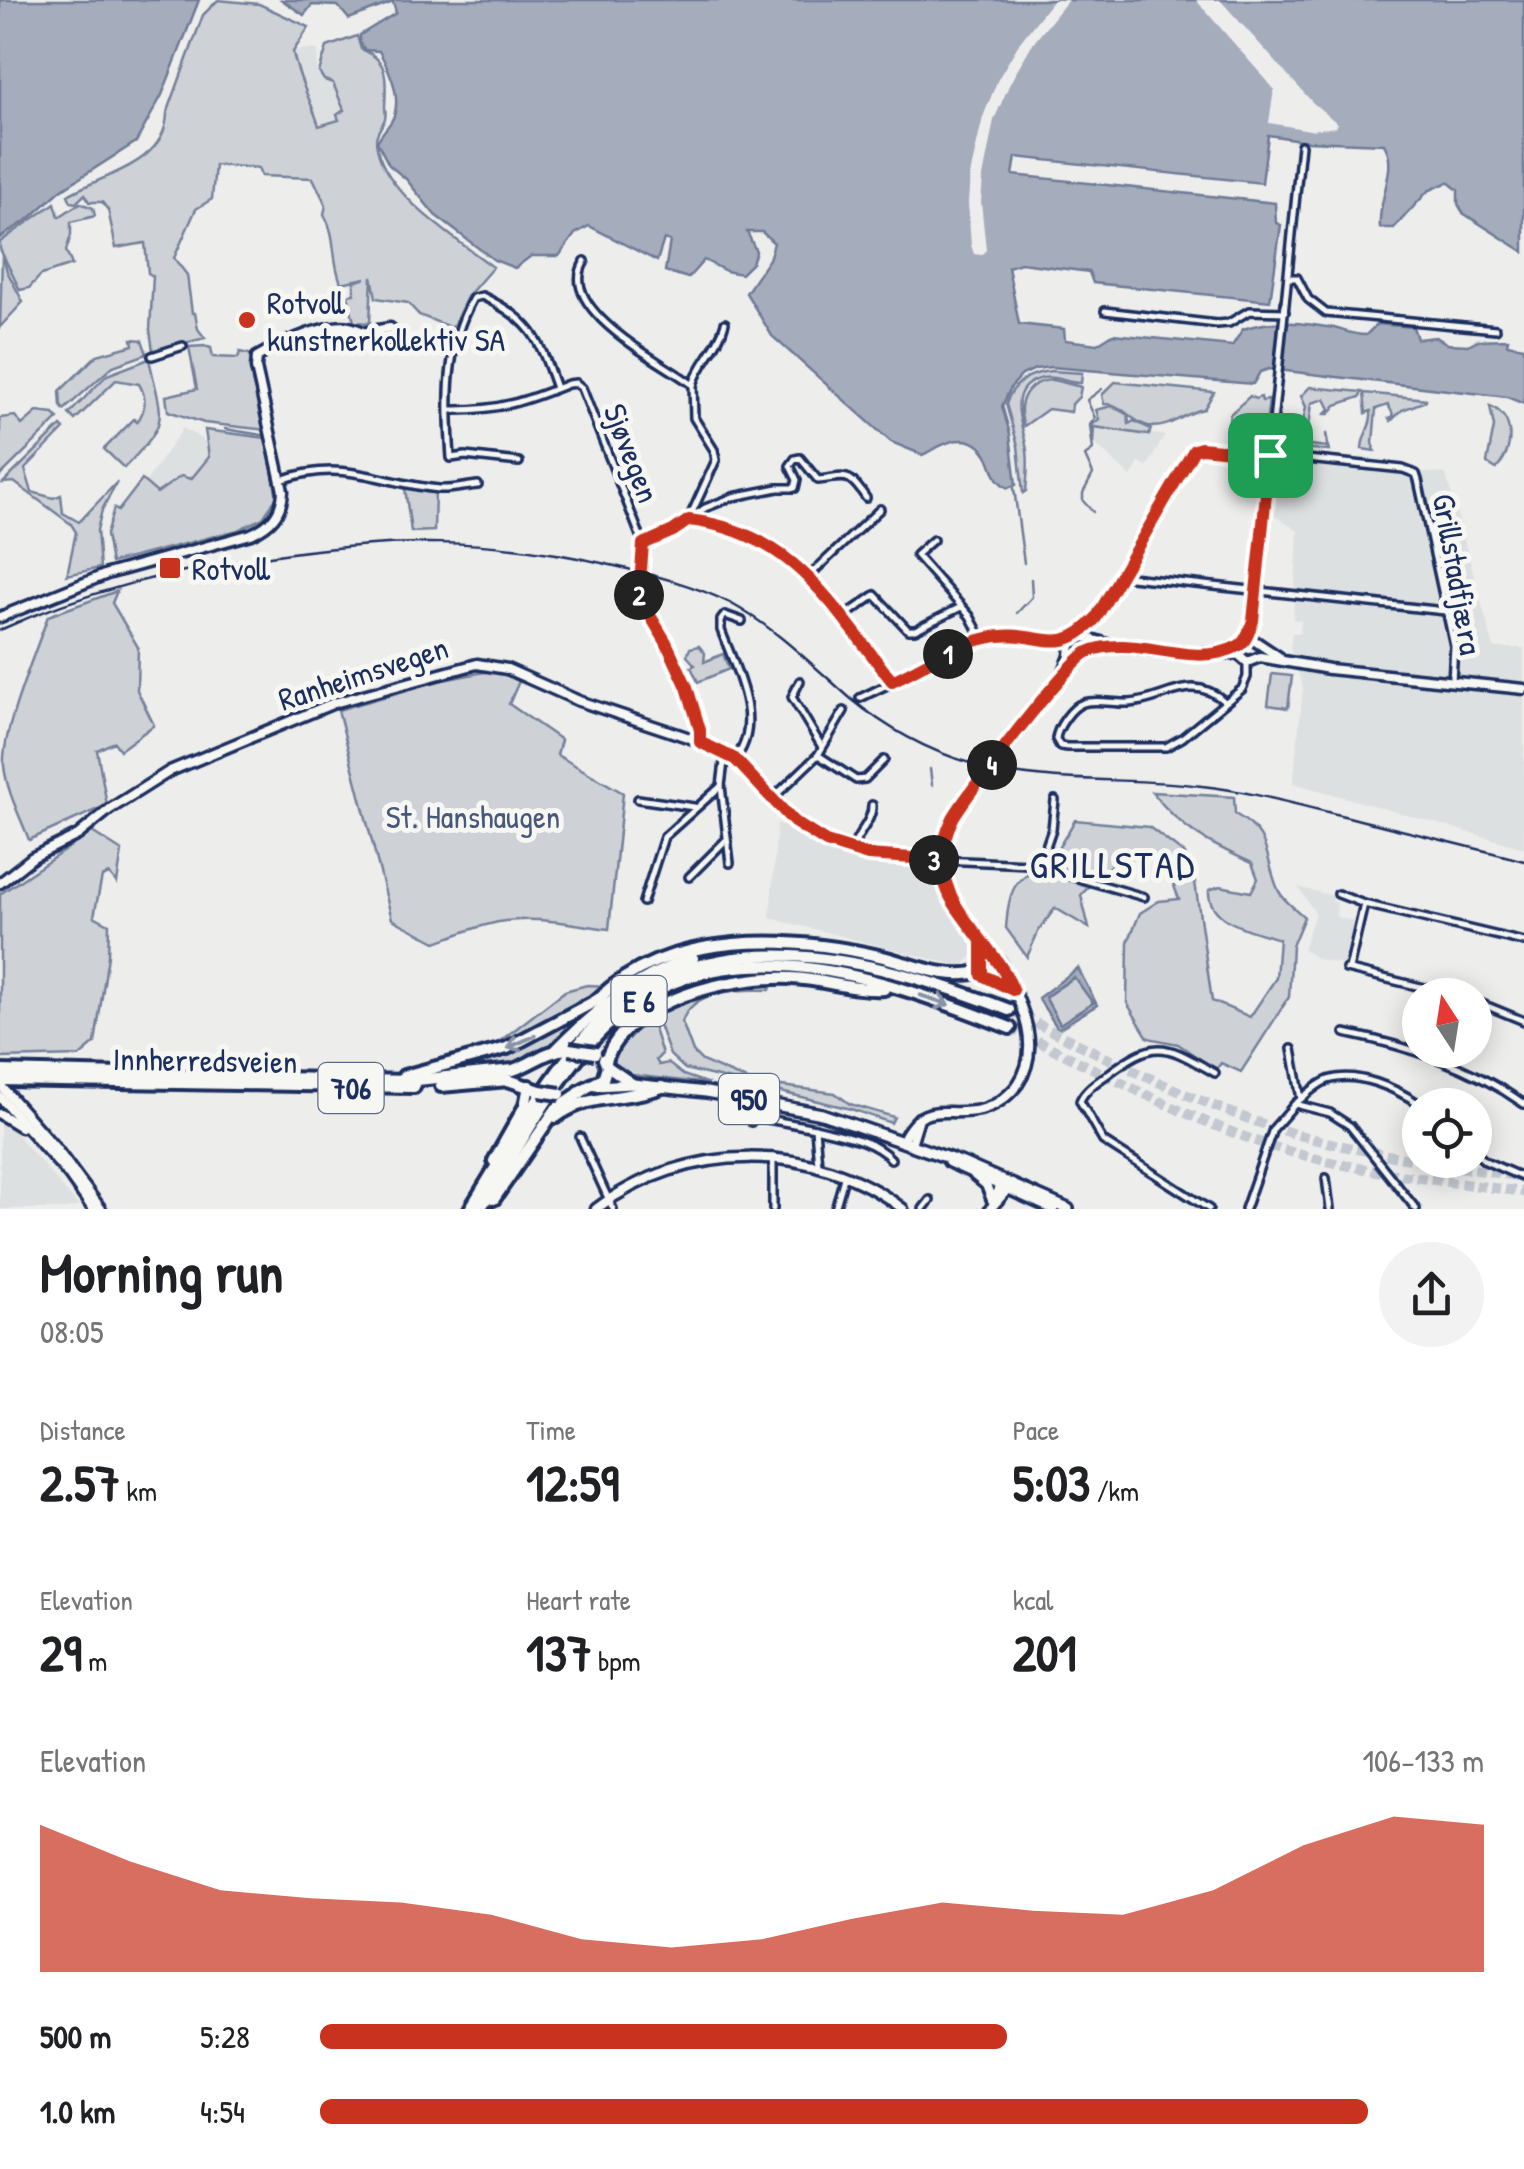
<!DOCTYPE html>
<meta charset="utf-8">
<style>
:root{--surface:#fff;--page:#f2f2f2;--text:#202124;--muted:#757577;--accent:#c8321e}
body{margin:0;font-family:"Patrick Hand",sans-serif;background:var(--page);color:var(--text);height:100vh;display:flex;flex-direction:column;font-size:38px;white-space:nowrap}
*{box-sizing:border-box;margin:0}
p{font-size:32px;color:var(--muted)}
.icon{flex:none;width:55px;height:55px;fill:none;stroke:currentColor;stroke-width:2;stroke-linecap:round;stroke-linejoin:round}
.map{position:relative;height:1209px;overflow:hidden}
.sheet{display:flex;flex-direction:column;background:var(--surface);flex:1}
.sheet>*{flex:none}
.needle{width:65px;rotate:348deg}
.fabs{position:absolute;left:1402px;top:978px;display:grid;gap:20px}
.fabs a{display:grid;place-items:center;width:90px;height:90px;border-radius:50%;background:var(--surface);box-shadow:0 5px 25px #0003;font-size:50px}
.pin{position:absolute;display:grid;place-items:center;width:85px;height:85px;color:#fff;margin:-42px;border-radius:20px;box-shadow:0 5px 15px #0006}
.km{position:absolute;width:50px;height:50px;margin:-25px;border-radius:50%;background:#222;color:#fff;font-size:28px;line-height:50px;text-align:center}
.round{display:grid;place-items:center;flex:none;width:105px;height:105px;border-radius:52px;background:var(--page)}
.overview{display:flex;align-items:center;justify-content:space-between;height:170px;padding:0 40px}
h1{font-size:55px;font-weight:800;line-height:75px}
.stats{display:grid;grid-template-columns:repeat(3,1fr);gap:15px;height:170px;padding:10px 40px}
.stats div{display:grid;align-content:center}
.stats b{font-size:50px;font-weight:800}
.stats small{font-size:28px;font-weight:400}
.stats p{font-size:28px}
.chart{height:280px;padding:20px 40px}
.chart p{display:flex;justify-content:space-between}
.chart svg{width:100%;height:180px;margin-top:10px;fill:var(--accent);opacity:.7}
ul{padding:0 40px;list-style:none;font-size:32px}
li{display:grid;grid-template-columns:160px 120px 1fr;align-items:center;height:75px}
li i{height:25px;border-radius:12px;background:var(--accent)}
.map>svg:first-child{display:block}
.built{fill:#dde0e1}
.green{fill:#ced2d7;stroke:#74809a;stroke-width:2.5}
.water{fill:#a5acbc;stroke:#6e7a96;stroke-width:2.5;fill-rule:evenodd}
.pier{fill:#edeeec}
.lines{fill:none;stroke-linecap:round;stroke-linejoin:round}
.stream{stroke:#6e7a96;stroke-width:2.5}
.highway-tunnel{stroke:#c3c8d0;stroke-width:10;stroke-dasharray:10 5;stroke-linecap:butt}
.street-casing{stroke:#1b2f5e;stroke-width:12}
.secondary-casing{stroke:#1b2f5e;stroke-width:15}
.primary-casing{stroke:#1b2f5e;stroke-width:16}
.highway-casing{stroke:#1b2f5e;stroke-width:18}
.street{stroke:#f6f6f2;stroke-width:5}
.secondary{stroke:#f6f6f2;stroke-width:8}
.primary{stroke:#f6f6f2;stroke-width:9}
.highway{stroke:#f6f6f2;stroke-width:10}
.rail{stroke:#1b2f5e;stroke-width:2.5}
.highway-bridge-casing{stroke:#1b2f5e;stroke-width:18;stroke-linecap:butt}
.highway-bridge{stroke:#f6f6f2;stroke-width:10}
.oneway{stroke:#8892a8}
.route-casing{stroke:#fff;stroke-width:20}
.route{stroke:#c8321e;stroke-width:12}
.poi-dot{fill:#c8321e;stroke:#f6f6f2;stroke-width:4}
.labels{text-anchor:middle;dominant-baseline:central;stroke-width:10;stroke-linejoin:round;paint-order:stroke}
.shield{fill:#f6f6f2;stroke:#5d6b8a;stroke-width:2.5}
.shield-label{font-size:30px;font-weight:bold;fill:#1b2f5e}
.poi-label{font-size:32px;fill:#1b2f5e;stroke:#f6f6f2;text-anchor:start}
.street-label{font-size:32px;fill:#1b2f5e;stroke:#f6f6f2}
.park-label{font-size:32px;fill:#48587c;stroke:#f6f6f2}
.quarter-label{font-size:38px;letter-spacing:2.5px;fill:#1b2f5e;stroke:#f6f6f2}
</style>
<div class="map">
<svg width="1524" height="1209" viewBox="0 0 1524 1209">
<rect width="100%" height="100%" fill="#edeeec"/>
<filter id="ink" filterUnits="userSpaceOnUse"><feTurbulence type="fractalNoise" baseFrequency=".01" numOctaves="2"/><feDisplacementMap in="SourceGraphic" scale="20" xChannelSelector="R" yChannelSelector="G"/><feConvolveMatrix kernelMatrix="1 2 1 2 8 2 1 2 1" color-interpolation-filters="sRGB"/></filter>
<g filter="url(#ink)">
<g class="built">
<path d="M305 49 318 50 317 70 324 80 337 74 352 114 319 126 308 93 298 79 293 52Z"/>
<path d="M1093 427 1149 434 1165 435 1147 467 1139 463 1131 477 1094 443Z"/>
<path d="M183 428 240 463 189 520 145 483Z"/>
<path d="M1286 461 1446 474 1494 648H1524V848L1293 783 1303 688 1290 647 1292 633H1300L1301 621 1293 619 1298 531 1275 516 1280 477Z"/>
<path d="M777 823 831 849 866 859 934 867 949 910 979 947 963 967 770 918Z"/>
<path d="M1298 887 1334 896 1332 901 1337 903 1336 917 1355 922 1344 965 1317 959 1303 949 1315 913Z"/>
<path d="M5 1121 79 1206 68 1209H0V1122Z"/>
</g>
<g class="green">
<path d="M218 0 259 4 309 27 293 52C298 79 311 100 319 126L339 120 337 115 344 110 333 83 324 80 319 72 327 47 357 36 361 49C390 60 386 80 385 106 385 111 387 116 384 121 379 131 374 135 377 148 387 196 457 239 493 267L467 297 452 328 419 315 408 303 376 298 372 276 370 323 354 322 348 295 354 294V282L366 278 341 283C331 258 337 237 324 214L326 205 313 178 261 176 258 168 215 165 212 199 196 209 174 258 187 275 192 313H195L198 329 205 338 153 351 150 330 153 276 148 273 145 243 116 248 108 210 102 202H89L85 194 76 203 71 202 68 195C101 175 165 165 167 114L203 15Z"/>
<path d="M55 203 59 217 80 203 93 208 95 216 71 222V235L66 251 72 265 41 275 29 288 20 290 0 249V242Z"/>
<path d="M2 254 7 271 23 302 0 327Z"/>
<path d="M132 339 142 340 147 354 113 366 64 410 61 406 60 391 97 355 133 345Z"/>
<path d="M205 346 211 348 213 357 238 358 240 352 253 355 252 381 267 430 204 423 168 411 166 396 197 389 189 347Z"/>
<path d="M149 359C163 422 171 420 124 468L104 449 134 419 137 422C146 410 147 397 139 384L116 380 75 420 69 414 107 375Z"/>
<path d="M1051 371 1082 373 1081 383C1068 384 1057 375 1043 378 1002 387 1024 425 1027 451 1029 465 1027 478 1026 491L1023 493 1018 446 1006 404C1013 382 1029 373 1051 371Z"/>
<path d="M1053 380 1081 387 1079 397 1072 404 1071 412 1048 409 1024 426C1015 401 1027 381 1053 380Z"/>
<path d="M1115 382 1214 392 1204 409C1185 412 1167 431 1148 426 1130 422 1125 404 1104 404L1102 395Z"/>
<path d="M1310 387 1362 392 1360 397 1336 405 1329 414H1325L1330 409 1325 399 1312 403 1308 435 1311 445 1327 447 1326 433 1329 451 1308 449 1302 427 1306 407 1301 396Z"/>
<path d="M1364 393 1426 399V401L1402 410 1391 421 1389 418 1394 416 1388 405 1376 409 1373 443 1375 451 1362 449C1362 434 1373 426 1371 411L1366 413Z"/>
<path d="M1250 396 1255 399 1261 397 1262 401 1269 400 1264 443 1227 440 1230 414Z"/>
<path d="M1112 406 1128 415 1129 424 1134 421 1151 429 1149 435 1094 427 1093 443 1092 425 1099 419 1096 410Z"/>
<path d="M1490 406C1516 417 1514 451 1496 469L1487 463 1494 427Z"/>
<path d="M37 412 54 414 58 419 0 476V418L15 416 22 425Z"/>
<path d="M61 426 64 429 25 469 32 492 53 498 61 495 63 513 79 522 117 482 102 510 97 530 100 568 67 575 76 532 71 524 14 482 3 483Z"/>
<path d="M205 430 266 438 277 497 263 518 238 530 111 563 106 535 114 508 118 511 142 480 157 493 181 476 191 479 209 457Z"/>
<path d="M405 488 435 489 434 531 411 532Z"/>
<path d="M117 591 112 603 138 647 137 690 154 725 120 750 114 742 97 750 107 805 29 840C20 816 7 792 4 766 1 733 36 651 48 616Z"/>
<path d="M699 646 705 653 704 662 723 654 729 669 698 682 691 667 695 665 687 656 690 648Z"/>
<path d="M490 671 520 679 509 704 561 740 557 755 623 793 609 929C570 924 530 914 490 924 472 928 454 936 436 942L392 919 338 710 438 681Z"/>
<path d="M1272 674 1292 676 1288 708 1268 705Z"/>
<path d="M1152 792 1234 797 1235 814C1271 834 1264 854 1277 887 1281 899 1295 908 1304 917L1292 946 1289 997 1241 1072 1221 1063 1216 1070 1178 1044 1148 1038 1127 1003 1128 942 1140 913 1159 901 1179 899 1163 857C1115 854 1112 862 1081 895L1089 928 1055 908 1038 932 1027 957 1006 928C1009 892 1012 876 1049 864L1075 820 1149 827 1185 854 1195 882 1212 1001 1250 1017 1276 978 1279 939C1255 931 1207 923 1209 890L1220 886 1251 892 1258 879 1252 863C1208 843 1183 831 1152 792Z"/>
<path d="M92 832 122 851 117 883 109 874 102 877 94 916 109 924 108 956 95 1043 80 1056 0 1058V894Z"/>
<path d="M1075 977 1093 1003 1060 1024 1045 997Z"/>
<path d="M773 981 770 990C741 989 692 989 682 1022L693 1052 702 1061 751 1082 835 1093 850 1104 894 1117 891 1123 851 1109 685 1069 670 1055 658 1022 653 1026 662 1054 656 1060 659 1065 668 1063 683 1075 709 1084 632 1075 616 1068 613 1057C642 1002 717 989 773 981Z"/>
<path d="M587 985 609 986 535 1030 491 1048 565 991Z"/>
<path d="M600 1003 556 1043 529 1053 518 1063 459 1071 458 1068 521 1046Z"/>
</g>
<g class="water">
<path d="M0 0H199L162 95 136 142 61 190 30 218 0 238Z"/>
<path d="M282 0H1524V252L1463 213 1458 204V190L1448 182 1428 191 1394 228H1380C1377 199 1399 168 1384 144L1307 141 1268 135 1262 183 1016 157 1013 175 1275 203 1276 223 1281 225 1270 301 1093 283 1089 272 1021 263 1008 267 1019 324 1064 329 1065 340 1097 344 1113 334 1232 346 1243 329C1274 318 1302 323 1334 328 1346 331 1352 335 1366 335L1377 324 1413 327 1417 339 1436 337 1448 344 1468 345 1478 340 1508 339 1507 344 1524 347V404L1507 397 1269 369 1260 372 1253 384 1051 367 1035 369 1022 375 1011 387 1002 406 1010 434 1016 485 1008 488C992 479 995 469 987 455 970 428 944 443 923 455L891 442 772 336 746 293 769 259 774 243 762 232H747L756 251 752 263 741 274 726 271 704 260 688 278 665 271 670 241 664 239 657 261 589 226 575 234 559 256H531L515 268 494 260 435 215 406 179 389 165 377 142C381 134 386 129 391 122 404 100 390 71 379 51L365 50 360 43V35L396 13 393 2 349 19 338 6 312 5 304 15Z"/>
<path d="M1078 968 1097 1005 1058 1029 1038 998ZM1074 977 1093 1003 1060 1024 1045 997Z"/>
</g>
<g class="pier">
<path d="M1053 0H1068L1031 46 1010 83 994 120 983 177 981 202 986 250 981 255 974 254 971 245 968 203 970 175 983 117 998 79 1020 42Z"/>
<path d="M1196 0H1220L1313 103 1337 123 1336 127 1310 130 1269 123 1274 89Z"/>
</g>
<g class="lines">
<g class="stream">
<path d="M225 429 268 436"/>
<path d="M1014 488 1024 563"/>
<path d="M1093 512 1083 501V493L1093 474 1085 456 1093 450 1090 425 1095 418 1087 400 1102 389"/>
<path d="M1017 613 1032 597 1031 579"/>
<path d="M930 769 932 785"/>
</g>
<g class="highway-tunnel">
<path d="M1009 1010C1096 1052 1182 1098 1275 1128 1356 1153 1439 1164 1523 1177"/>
<path d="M1010 1028C1095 1068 1179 1116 1268 1145 1351 1172 1438 1180 1524 1192"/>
</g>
<g class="street-casing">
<g id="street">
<path d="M585 261C554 309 663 362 693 385L694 418 714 450 716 460 689 519"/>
<path d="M1288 278H1297L1308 299 1326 313 1496 329"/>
<path d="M1105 311 1217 324 1229 323 1249 311 1285 312"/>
<path d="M152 356 183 346"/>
<path d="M693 385C700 362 719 347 725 323"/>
<path d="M451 410C497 411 526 401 568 384L576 383 582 388 643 543 639 597 666 642 687 687 700 730V741"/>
<path d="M519 462 465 456 451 458C447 403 445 347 473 298L482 296C533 321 538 337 556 388"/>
<path d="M281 480C345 458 378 483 439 489 451 490 466 486 478 485"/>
<path d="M692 520C794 533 833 607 892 681"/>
<path d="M933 540 916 555 970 616 982 639"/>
<path d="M643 543 673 531 705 508 733 497 778 488H795L797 480 790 466 795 459 800 458 818 480C847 477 848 471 866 498"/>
<path d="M809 576 880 509"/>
<path d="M1121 576 1445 611"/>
<path d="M842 618 875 595 908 630H915L961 607"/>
<path d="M1082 634 1095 618 1194 451 1201 448 1403 469 1416 474 1418 480 1454 646 1452 681"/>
<path d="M1246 640 1253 621 1301 145"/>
<path d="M800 681 792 697 822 747"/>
<path d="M860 698 982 639 1008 635 1071 642"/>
<path d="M1225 702C1191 671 1165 701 1129 703 1115 704 1096 699 1083 703 1071 707 1057 728 1056 739L1060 746 1067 747H1166L1182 738 1242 689 1247 677V662"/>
<path d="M725 754 721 786 730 863"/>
<path d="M818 755 856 780 865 779 884 760"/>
<path d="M735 759C765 723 735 668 721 630V620L725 615 742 621"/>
<path d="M638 799 694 807"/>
<path d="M772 799 818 755 844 711"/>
<path d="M852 851C856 834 873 821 872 805"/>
<path d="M942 860 1029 864 1144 897"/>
<path d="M1039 867 1052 829 1055 800"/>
<path d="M689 877 725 841"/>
<path d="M1338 894 1364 904 1524 942"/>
<path d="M643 902 664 837 721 786"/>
<path d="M1346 969 1454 995"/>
<path d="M1349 969 1364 904"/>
<path d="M1475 1001 1524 1021"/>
<path d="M1345 1033C1408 1046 1471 1066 1524 1104"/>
<path d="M1292 1049 1301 1099"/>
<path d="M1295 1104C1305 1096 1315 1085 1328 1080 1357 1070 1397 1089 1421 1105"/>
<path d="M751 1122 752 1116 815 1128 818 1165"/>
<path d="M815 1128C841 1135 872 1139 891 1159"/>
<path d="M580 1137 613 1209"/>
<path d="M1475 1152 1485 1161 1524 1178"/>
<path d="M773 1157V1209"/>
<path d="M1326 1178 1330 1209"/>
<path d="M835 1209 844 1178"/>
<path d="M923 1209 930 1200"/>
<path d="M1209 1209 1103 1141 1080 1101C1085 1089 1097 1082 1108 1074 1157 1037 1165 1045 1215 1073"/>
<path d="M1245 1209 1273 1129 1295 1104 1330 1113 1350 1126 1416 1209"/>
</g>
</g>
<g class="secondary-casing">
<g id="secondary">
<path d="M0 617 107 574 251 534C271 525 282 513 283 491L256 368 257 357C275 346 328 322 349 327 365 330 380 344 395 340L398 336 390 328 367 332"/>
<path d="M1239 648 1243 641 1252 639 1279 657"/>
<path d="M1219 652 1239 655 1247 662 1260 657 1329 669 1524 689"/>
<path d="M1064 671 1070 656 1071 642 1079 635 1113 646 1191 654 1219 652 1239 646"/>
<path d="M0 883 33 857 78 835 110 809 170 771 334 703 477 664 507 669 579 701 699 741 735 759 794 822 826 842 868 855 942 860"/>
<path d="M995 958C987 944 976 934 965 921 936 888 936 846 958 810L1062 675 1088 651 1113 646"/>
<path d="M0 1085 57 1150 101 1209"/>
<path d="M0 1097 68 1174 93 1209"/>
<path d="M0 1114 21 1127"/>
<path d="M902 1141C924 1098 943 1118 980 1110 996 1106 1008 1097 1018 1084 1045 1043 1017 997 1000 961L988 958 981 967 982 975 989 980 997 979 1003 971"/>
<path d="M911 1144 919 1118"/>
<path d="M975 1176 986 1185 992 1200"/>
<path d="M596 1209C685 1141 815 1140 903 1209"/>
<path d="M990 1209 1007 1190 1006 1182 999 1187 993 1201"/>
</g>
</g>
<g class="primary-casing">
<g id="primary">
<path d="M607 1066 633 1084"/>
<path d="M595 1086 633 1084 706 1092 822 1114 960 1162 1068 1209"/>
<path d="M949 1162 1053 1209"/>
</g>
</g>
<g class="highway-casing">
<g id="highway">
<path d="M598 999C669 929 794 936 883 957 914 965 950 981 981 971"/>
<path d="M556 1050C597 1008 637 976 693 958"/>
<path d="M606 1061C625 999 735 975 792 978 822 979 854 991 884 989"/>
<path d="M0 1071 408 1081 513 1070C533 1064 545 1050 569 1049"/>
<path d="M404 1076 507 1048 601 998"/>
<path d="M0 1080 414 1087"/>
<path d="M441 1086 508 1080 540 1091"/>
<path d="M580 1091 603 1079 607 1066 604 1059"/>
<path d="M556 1117C589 1092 626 1101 662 1087"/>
<path d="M494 1161 525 1106 529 1086"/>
<path d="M494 1199 556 1109 584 1090"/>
<path d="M470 1209C506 1152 540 1089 584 1038 696 909 872 957 1009 1010"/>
<path d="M480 1209C515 1154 547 1092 590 1043 706 913 873 974 1010 1028"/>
</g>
</g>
<use href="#street" class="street"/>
<use href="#secondary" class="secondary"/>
<use href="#primary" class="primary"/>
<use href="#highway" class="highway"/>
<path class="rail" d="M0 630C85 591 171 571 263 557 390 538 489 536 615 566 654 575 694 585 730 603 776 628 811 664 850 698 885 727 926 750 970 763 1045 786 1125 776 1202 786 1250 791 1297 805 1344 816 1404 831 1464 845 1524 861"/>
<g class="highway-bridge-casing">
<g id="highway-bridge">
<path d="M569 1049 595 1053"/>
<path d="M540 1091 560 1094"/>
</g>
</g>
<use href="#highway-bridge" class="highway-bridge"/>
</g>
<defs><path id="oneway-shaft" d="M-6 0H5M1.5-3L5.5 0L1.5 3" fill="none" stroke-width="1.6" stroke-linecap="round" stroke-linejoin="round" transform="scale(2.5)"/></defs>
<g class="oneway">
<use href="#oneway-shaft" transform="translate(935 1000) rotate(18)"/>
<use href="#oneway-shaft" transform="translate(521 1042) rotate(156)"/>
</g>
</g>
<g class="lines" filter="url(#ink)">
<g class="route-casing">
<path id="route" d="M1270 455 1201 448 1194 450 1096 618C1057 662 1037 626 987 638 954 645 923 667 892 681 832 606 794 532 689 520L673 531 643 544 639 597 666 642 687 687 700 730V742L735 759 794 822 826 842 868 855 942 860C945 916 995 943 1013 990L982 975V942C964 915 942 898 942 862 942 847 946 832 953 818 966 795 1070 659 1088 652 1135 632 1192 671 1238 646 1247 642 1249 630 1253 621L1270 455"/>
</g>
<use href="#route" class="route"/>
</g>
<g class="poi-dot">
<circle cx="247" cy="320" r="10"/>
<rect x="158" y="556" width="24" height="24" rx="5"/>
</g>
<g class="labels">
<g class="shield">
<rect x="611.5" y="976" width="55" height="50" rx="8"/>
<rect x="318.5" y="1063" width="65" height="50" rx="8"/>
<rect x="719" y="1074" width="60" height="50" rx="8"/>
</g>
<g class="shield-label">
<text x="639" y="1001">E 6</text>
<text x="351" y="1088">706</text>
<text x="749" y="1099">950</text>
</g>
<g class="poi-label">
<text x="267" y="302">Rotvoll<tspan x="267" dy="37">kunstnerkollektiv SA</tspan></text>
<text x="192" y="568">Rotvoll</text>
</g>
<g class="street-label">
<text transform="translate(632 453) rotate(69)">Sjøvegen</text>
<text transform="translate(1458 574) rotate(80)">Grillstadfjæra</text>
<text transform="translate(363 673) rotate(-18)">Ranheimsvegen</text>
<text transform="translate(205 1060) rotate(1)">Innherredsveien</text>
</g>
<g class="park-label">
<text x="473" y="816">St. Hanshaugen</text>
</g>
<g class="quarter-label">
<text x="1113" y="864">GRILLSTAD</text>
</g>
</g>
</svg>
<div class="fabs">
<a><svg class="needle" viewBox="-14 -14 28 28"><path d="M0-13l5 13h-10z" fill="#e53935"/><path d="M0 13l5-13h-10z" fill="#757577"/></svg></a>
<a><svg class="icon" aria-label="locate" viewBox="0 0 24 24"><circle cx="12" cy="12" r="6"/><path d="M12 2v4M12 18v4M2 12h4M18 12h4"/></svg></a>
</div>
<div class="pin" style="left:1270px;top:455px;background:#1e9e55"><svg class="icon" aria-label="arrive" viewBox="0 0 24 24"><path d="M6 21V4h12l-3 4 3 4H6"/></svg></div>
<b class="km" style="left:948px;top:654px">1</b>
<b class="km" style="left:639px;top:595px">2</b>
<b class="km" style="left:934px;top:860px">3</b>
<b class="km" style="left:992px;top:765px">4</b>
</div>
<section class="sheet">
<div class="overview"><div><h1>Morning run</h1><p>08:05</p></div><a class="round"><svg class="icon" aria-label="share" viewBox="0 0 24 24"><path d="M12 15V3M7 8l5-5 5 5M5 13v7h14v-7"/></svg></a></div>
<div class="stats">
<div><p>Distance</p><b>2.57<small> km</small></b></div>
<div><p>Time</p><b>12:59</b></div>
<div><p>Pace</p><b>5:03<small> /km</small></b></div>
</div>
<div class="stats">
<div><p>Elevation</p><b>29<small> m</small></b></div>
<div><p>Heart rate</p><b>137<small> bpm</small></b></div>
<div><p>kcal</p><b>201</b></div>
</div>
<div class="chart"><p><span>Elevation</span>106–133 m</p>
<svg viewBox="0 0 160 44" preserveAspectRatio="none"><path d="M0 44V8L10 17L20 24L30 26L40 27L50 30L60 36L70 38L80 36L90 31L100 27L110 29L120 30L130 24L140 13L150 6L160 8V44z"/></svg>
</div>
<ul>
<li><b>500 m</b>5:28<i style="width:59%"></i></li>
<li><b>1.0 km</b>4:54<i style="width:90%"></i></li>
</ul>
</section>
